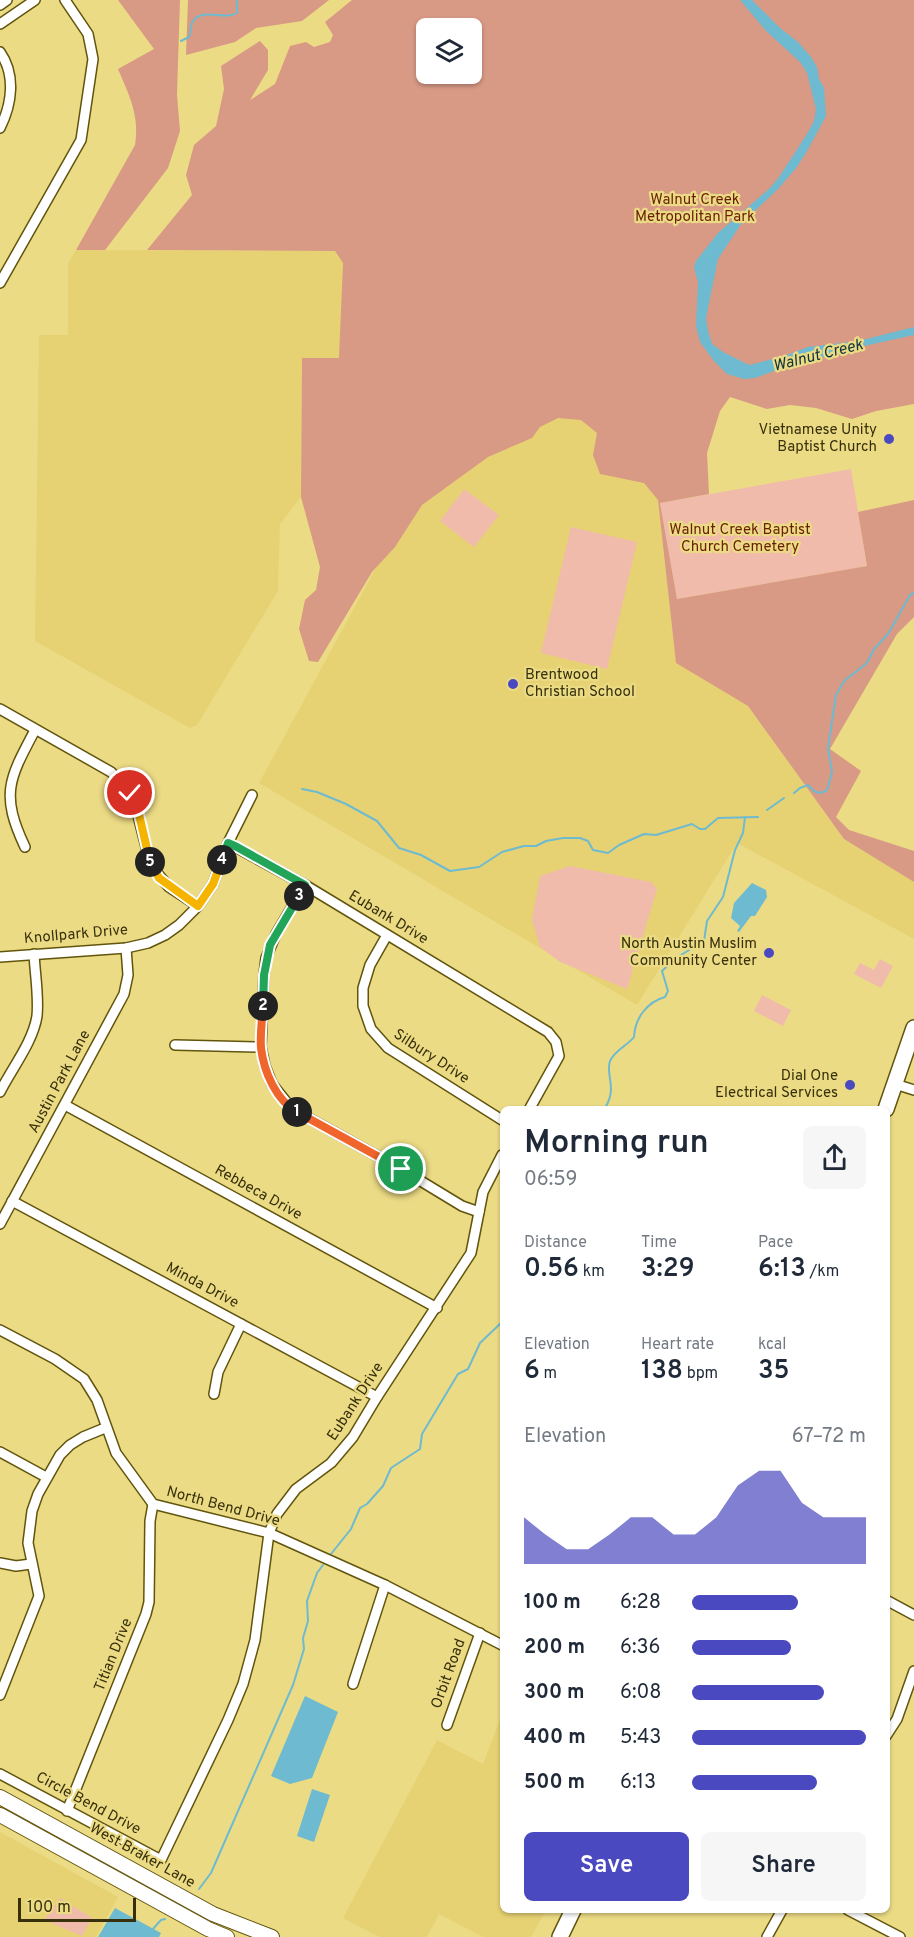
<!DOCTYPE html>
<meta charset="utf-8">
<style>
:root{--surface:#fff;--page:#f6f6f7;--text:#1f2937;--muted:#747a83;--accent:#4b49bf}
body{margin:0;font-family:Overpass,sans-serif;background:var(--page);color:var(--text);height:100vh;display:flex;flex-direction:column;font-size:22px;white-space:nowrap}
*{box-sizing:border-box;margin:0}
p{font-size:20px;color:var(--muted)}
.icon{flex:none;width:33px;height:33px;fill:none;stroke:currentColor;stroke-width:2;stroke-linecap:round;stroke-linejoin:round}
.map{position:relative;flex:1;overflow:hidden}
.details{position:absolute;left:500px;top:1106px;width:390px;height:807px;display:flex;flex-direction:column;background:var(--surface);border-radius:9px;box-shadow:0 2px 4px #0004}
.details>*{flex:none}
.tools{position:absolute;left:416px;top:18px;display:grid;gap:12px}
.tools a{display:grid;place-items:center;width:66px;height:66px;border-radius:9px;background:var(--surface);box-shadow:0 2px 4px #0004;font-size:30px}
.scale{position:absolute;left:18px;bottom:15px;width:118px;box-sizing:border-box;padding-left:6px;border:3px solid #37300b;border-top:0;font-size:16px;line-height:21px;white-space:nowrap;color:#37300b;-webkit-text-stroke:4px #ecdb85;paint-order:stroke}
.pin{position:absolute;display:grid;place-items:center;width:51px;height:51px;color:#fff;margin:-26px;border:3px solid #fff;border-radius:50%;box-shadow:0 2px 6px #0007}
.km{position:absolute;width:30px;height:30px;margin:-15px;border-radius:50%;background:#222;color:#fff;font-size:16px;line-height:30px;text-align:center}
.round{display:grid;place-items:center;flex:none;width:63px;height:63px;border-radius:9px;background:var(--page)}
.headline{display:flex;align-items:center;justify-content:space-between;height:102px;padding:0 24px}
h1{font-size:33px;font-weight:600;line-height:45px}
.stats{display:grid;grid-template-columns:repeat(3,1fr);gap:9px;height:102px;padding:6px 24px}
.stats div{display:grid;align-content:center}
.stats b{font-size:26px;font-weight:600}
.stats small{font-size:16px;font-weight:400}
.stats p{font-size:16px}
.chart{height:168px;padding:12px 24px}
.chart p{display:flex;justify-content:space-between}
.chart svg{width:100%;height:108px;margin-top:6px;fill:var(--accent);opacity:.7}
.primary-button{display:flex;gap:12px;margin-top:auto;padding:12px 24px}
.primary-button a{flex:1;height:69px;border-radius:9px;background:var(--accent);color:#fff;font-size:24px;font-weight:600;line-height:69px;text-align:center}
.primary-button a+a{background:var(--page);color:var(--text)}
ul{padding:0 24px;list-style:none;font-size:20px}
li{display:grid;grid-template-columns:96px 72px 1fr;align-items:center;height:45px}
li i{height:15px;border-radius:8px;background:var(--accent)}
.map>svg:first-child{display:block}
.built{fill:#e6d273}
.green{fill:#f0bbaa}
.forest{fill:#d89985;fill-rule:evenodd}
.water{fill:#6ebad0}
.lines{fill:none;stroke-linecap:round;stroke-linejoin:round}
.stream{stroke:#6ebad0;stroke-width:2}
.street-casing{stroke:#61540c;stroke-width:12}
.secondary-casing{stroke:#61540c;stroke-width:16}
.primary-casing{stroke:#61540c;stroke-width:18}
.street{stroke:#fff;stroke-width:9}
.secondary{stroke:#fff;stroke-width:14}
.primary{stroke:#fff;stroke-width:15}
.split-1-casing{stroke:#fff;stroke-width:12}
.split-2-casing{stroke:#fff;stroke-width:12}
.split-3-casing{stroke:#fff;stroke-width:12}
.split-4-casing{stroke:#fff;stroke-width:12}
.split-5-casing{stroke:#fff;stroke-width:12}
.split-6-casing{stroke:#fff;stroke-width:12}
.split-1{stroke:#f0652b;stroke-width:8}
.split-2{stroke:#f0652b;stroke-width:8}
.split-3{stroke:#22a559;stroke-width:8}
.split-4{stroke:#22a559;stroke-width:8}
.split-5{stroke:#f5b400;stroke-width:8}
.split-6{stroke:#f5b400;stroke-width:8}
.poi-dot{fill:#4b49bf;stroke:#ecdb85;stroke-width:2}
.labels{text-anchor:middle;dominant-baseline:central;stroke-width:4.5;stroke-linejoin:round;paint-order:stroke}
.park-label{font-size:15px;fill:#6a1f04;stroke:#ecdb85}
.poi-label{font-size:15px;fill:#37300b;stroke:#ecdb85;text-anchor:end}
.street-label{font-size:15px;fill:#37300b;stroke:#ecdb85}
.water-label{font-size:16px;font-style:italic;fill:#0e333d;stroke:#ecdb85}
</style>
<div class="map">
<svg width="914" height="1937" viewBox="0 0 914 1937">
<rect width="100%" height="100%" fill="#ecdb85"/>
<g class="built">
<path d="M76 250 335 251 343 263 340 358H302L301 497 280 524 278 591 197 725 190 728 35 641 39 335H68V263Z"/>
<path d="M501 338 646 420 658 499 676 663 748 706 844 839 914 882V939L737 843 637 1005 259 783Z"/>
<path d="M502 1714V1910H546L531 1937H483L439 1914 427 1937H379L343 1918 437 1740 483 1764Z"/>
<path d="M0 1832 118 1897 96 1937H0Z"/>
</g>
<g class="green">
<path d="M851 469 867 566 677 599 660 503Z"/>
<path d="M464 489 499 515 474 547 440 521Z"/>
<path d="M571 527 637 542 607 669 541 653Z"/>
<path d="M570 866 651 882 657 889 627 989 560 962 540 947 532 920 540 876Z"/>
<path d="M880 959 893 966 881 988 854 974 860 963 874 970Z"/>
<path d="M762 995 791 1010 783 1026 754 1011Z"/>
<path d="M60 1898 92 1918 82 1936 44 1920Z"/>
</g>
<g class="forest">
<path d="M118 0H180L177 95 180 131 168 168 105 250H76L135 145C140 116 129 95 118 69L154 49Z"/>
<path d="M188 0H329L302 21 256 28 235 42 186 55Z"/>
<path d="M352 0H914V404L876 411 852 419 816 408 790 405 767 409 730 397 720 411 707 453 709 494 660 503 677 599 867 566 858 512 914 500V617L897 634 830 749 861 771 836 817 849 830 914 851V882L844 839 748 706 676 663 658 500 644 483 600 474 593 455 597 433 581 420 558 418 540 427 532 438 488 457 422 505 395 547 372 572 318 662 309 661 299 629 305 600 316 590 320 567 301 497 302 358H339L343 263 335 251 147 250 192 195 186 175 194 145 216 126 224 89 221 66 260 41 268 50V70L250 100 275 84 290 46 306 42 314 47 330 42 333 35 325 22ZM426 28H471V74H426Z"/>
</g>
<g class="water">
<path d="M740 0H752L780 28 798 42 811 57 817 67 819 79 824 88 826 116 807 151 797 167 778 189 741 224 718 259 706 318 708 331 712 344 723 352 749 365 784 356 808 347 858 341 914 327V335L832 353 824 357 790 365 755 378 744 379 727 374 714 361 700 342 696 326 698 282 694 267 696 261 718 233 770 188 779 177 807 134 814 121 816 109 807 73 800 62 766 31Z"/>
<path d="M752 883 766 890 767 897 755 916H751L739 932 737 931 740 926 731 918 734 903Z"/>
<path d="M305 1696 338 1712 312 1778 290 1784 271 1776Z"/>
<path d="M312 1789 330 1795 314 1842 297 1836Z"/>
<path d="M115 1908 161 1933 159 1937H98Z"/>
</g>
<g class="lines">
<g class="stream">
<path d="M181 41 189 37C191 32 190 28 192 23 200 6 224 21 237 13V0"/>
<path d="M302 789 317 792 346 804 377 821 399 848 421 855 450 871 479 867 502 852 524 846H536L546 841 563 838H580L588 841 593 850 608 853 619 845 644 834 656 835 692 824 700 829H705L718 818 758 817"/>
<path d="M794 793 800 788 808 785 814 791 819 793 826 791 828 787 832 772 828 748 836 695 844 681 867 663 874 649 888 634 910 595 914 593"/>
<path d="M767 810 784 798"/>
<path d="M605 1108C618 1087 605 1075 610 1061 615 1050 627 1046 634 1037 635 1018 647 1002 665 997L668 991 662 971 676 958 704 941 707 921 723 897 735 850 743 833 745 817"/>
<path d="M331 1554 351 1529 360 1508 367 1504 383 1486 391 1468 420 1449 422 1434 458 1374 468 1369 480 1343 502 1322"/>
<path d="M199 1889 211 1873 293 1685 304 1649 303 1638 308 1621 307 1601 317 1573 323 1565"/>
<path d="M152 1930 161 1920 165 1919"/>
</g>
<g class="street-casing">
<g id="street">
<path d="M0 5 7 0"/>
<path d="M0 24 35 0"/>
<path d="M0 52C16 75 12 104 0 128"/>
<path d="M0 283 81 140 93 59 88 34 65 0"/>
<path d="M0 709 111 772 125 786 134 800 151 866 169 887 198 906"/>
<path d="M228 843 305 885 548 1032 556 1042 559 1056 530 1108"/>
<path d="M25 847C0 794 9 779 35 730"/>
<path d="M305 885 276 934 266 958 264 975 261 1047 265 1066 272 1084 292 1109 401 1169 462 1206 479 1212"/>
<path d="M387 935 370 965 363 988V1006L371 1029 388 1048 502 1120"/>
<path d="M0 957 126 948 148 943 165 935 179 925 198 906 213 884 228 843 252 795"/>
<path d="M175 1045 261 1047"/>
<path d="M895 1084 914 1090"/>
<path d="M0 1092C12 1068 33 1042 37 1016 39 996 35 974 34 954"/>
<path d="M65 1105 437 1308"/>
<path d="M12 1201 377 1397"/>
<path d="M0 1224 124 994 128 975 126 948"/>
<path d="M0 1330 55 1359 84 1379 97 1400 116 1453 153 1504 269 1533 385 1585 502 1645"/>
<path d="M214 1394 218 1372 241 1324"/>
<path d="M0 1452 46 1477"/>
<path d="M0 1563 16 1566 31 1564"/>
<path d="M886 1600 914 1615"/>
<path d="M353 1684 385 1585"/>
<path d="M0 1695 39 1596 28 1543 32 1511 38 1494 60 1455 70 1445 83 1437 105 1428"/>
<path d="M447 1725 480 1633"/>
<path d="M886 1736 897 1719 914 1671"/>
<path d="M0 1774 161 1860 228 1720 243 1684 255 1640 269 1533 277 1514 296 1489 331 1463 353 1437 377 1397 471 1253 483 1192 502 1155"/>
<path d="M67 1811 146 1614 149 1602 150 1521 153 1504"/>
<path d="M848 1910 900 1937"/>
<path d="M767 1937 782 1910"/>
</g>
</g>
<g class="secondary-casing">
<g id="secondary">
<path d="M0 1797 213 1914 272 1937"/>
<path d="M0 1815 208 1929 227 1937"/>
</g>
</g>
<g class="primary-casing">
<g id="primary">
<path d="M886 1109 914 1028"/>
<path d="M560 1937 573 1910"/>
</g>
</g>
<use href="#street" class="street"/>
<use href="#secondary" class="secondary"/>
<use href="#primary" class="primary"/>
</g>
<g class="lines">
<g class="split-1-casing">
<path id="split-1" d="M297 1112 401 1169"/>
</g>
<g class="split-2-casing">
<path id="split-2" d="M263 1006C262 1020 260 1035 261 1048 264 1072 276 1100 297 1112"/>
</g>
<g class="split-3-casing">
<path id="split-3" d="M263 1006 264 975 270 945 299 896"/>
</g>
<g class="split-4-casing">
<path id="split-4" d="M222 860 228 843 237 847 305 885 299 896"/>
</g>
<g class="split-5-casing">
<path id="split-5" d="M150 862 159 878 198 906 213 884 222 860"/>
</g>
<g class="split-6-casing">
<path id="split-6" d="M130 793 138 810 150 862"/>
</g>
<use href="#split-1" class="split-1"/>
<use href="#split-2" class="split-2"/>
<use href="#split-3" class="split-3"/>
<use href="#split-4" class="split-4"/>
<use href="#split-5" class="split-5"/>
<use href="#split-6" class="split-6"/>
</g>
<g class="poi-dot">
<circle cx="889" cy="439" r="6"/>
<circle cx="513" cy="684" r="6"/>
<circle cx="769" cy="953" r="6"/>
<circle cx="850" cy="1085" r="6"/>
</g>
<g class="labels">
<g class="park-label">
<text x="695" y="200">Walnut Creek<tspan x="695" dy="17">Metropolitan Park</tspan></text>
<text x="740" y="530">Walnut Creek Baptist<tspan x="740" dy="17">Church Cemetery</tspan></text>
</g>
<g class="poi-label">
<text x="877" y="430">Vietnamese Unity<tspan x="877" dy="17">Baptist Church</tspan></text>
<text x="525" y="675" text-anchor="start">Brentwood<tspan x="525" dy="17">Christian School</tspan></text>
<text x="757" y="944">North Austin Muslim<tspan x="757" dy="17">Community Center</tspan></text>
<text x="838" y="1076">Dial One<tspan x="838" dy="17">Electrical Services</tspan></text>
</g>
<g class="street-label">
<text transform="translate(388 918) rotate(31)">Eubank Drive</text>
<text transform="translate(76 935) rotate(-5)">Knollpark Drive</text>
<text transform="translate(431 1057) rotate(33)">Silbury Drive</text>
<text transform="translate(60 1082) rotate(-62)">Austin Park Lane</text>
<text transform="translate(258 1193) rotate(29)">Rebbeca Drive</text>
<text transform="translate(202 1286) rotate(28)">Minda Drive</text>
<text transform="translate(356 1402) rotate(-57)">Eubank Drive</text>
<text transform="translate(223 1507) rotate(15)">North Bend Drive</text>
<text transform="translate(114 1655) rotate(-68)">Titian Drive</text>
<text transform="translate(449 1674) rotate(-70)">Orbit Road</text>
<text transform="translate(88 1804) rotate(28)">Circle Bend Drive</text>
<text transform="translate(142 1856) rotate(29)">West Braker Lane</text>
</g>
<g class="water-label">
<text transform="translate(818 356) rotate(-14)">Walnut Creek</text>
</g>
</g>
</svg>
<div class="tools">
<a><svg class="icon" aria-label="layers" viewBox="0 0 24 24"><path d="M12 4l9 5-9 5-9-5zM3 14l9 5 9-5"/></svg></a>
</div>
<div class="scale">100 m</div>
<div class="pin" style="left:401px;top:1169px;background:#1e9e55"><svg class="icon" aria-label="arrive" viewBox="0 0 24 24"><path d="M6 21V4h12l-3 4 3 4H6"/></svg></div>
<div class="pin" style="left:130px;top:793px;background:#d93025"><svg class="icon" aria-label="check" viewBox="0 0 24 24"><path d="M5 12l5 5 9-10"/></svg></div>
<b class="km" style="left:297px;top:1112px">1</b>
<b class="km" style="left:263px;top:1006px">2</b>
<b class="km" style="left:299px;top:896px">3</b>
<b class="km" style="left:222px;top:860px">4</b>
<b class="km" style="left:150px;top:862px">5</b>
<section class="details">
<div class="headline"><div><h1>Morning run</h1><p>06:59</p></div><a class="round"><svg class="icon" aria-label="share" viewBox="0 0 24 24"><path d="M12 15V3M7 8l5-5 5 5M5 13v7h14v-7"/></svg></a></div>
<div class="stats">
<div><p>Distance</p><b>0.56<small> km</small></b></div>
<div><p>Time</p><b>3:29</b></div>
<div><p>Pace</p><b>6:13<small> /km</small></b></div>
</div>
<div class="stats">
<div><p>Elevation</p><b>6<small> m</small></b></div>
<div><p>Heart rate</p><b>138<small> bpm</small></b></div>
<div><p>kcal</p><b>35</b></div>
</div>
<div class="chart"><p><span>Elevation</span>67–72 m</p>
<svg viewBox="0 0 160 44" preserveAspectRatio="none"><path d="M0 44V25L10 32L20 38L30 38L40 32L50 25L60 25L70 32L80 32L90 25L100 12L110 6L120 6L130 19L140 25L150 25L160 25V44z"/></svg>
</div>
<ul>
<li><b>100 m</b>6:28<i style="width:61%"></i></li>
<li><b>200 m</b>6:36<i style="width:57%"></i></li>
<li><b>300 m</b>6:08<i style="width:76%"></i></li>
<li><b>400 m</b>5:43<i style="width:100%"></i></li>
<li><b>500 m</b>6:13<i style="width:72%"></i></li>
</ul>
<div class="primary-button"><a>Save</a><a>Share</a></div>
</section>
</div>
